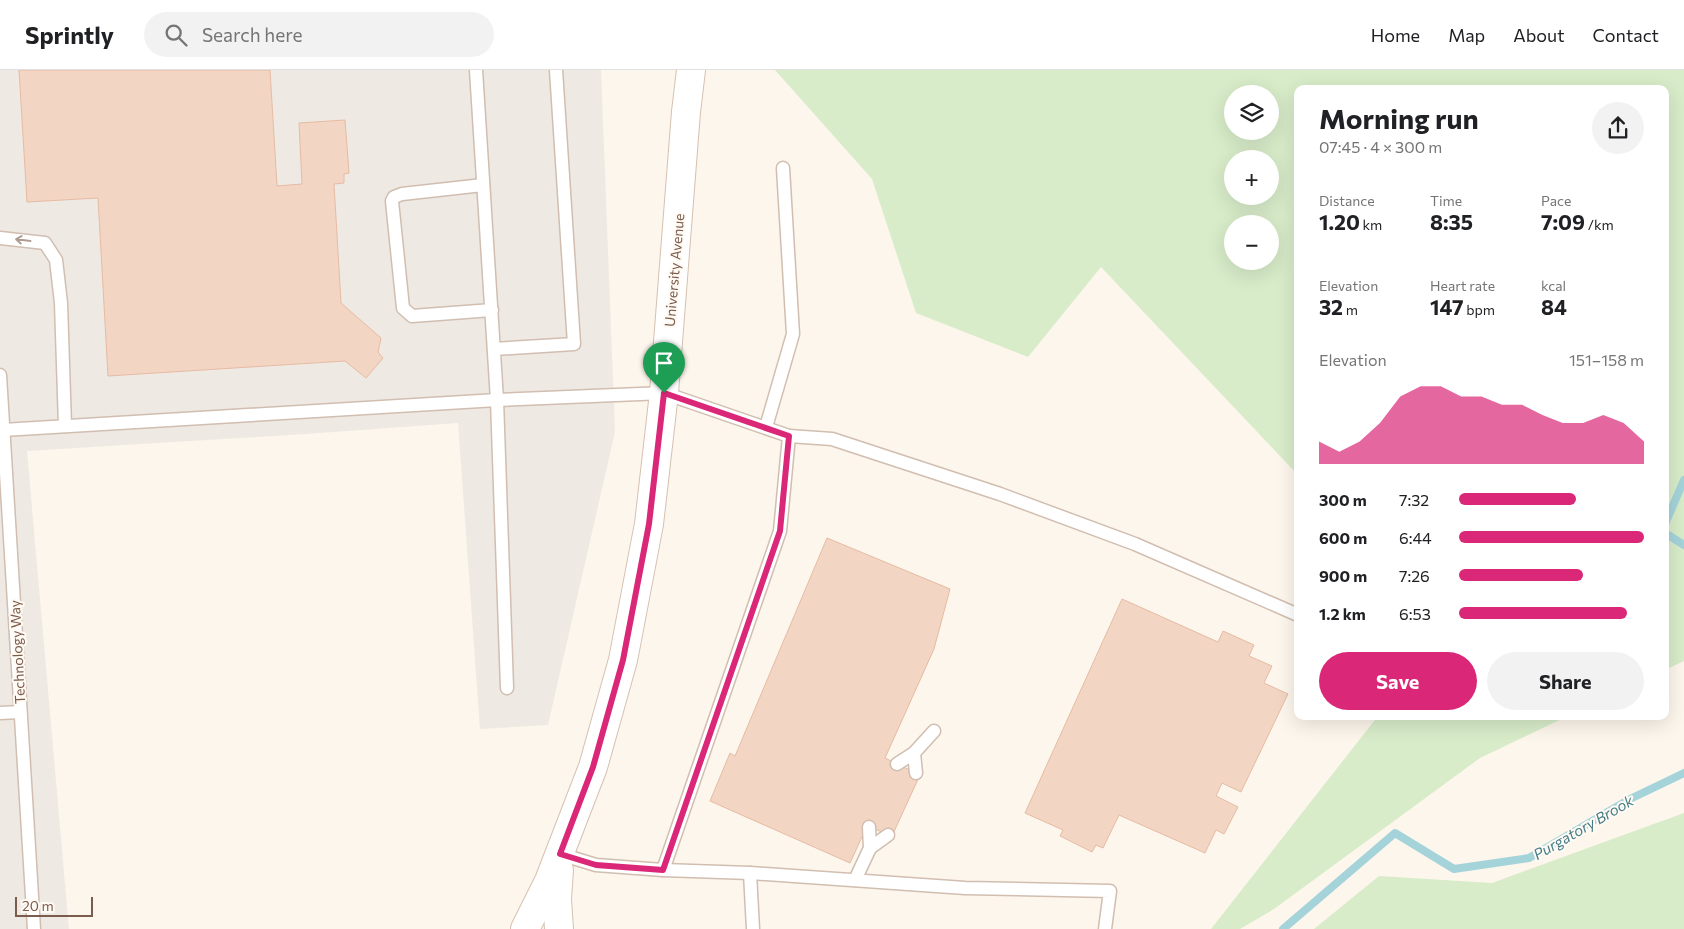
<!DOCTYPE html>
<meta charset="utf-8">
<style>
:root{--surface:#fff;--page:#f2f2f2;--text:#202124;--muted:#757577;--line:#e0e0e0;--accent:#db2777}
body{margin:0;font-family:Commissioner,sans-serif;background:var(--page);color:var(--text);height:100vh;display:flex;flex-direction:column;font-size:19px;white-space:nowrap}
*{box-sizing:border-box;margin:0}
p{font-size:16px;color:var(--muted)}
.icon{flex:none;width:28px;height:28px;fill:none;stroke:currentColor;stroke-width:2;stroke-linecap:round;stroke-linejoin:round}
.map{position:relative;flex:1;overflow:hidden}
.details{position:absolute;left:1294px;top:15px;width:375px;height:635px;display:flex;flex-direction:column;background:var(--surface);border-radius:10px;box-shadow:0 5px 20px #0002}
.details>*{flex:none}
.tools{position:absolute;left:1224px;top:15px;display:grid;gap:10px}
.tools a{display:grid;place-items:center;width:55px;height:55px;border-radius:50%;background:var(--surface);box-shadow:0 5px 20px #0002;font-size:25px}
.scale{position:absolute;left:15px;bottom:12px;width:78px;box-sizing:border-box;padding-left:5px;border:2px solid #7a5c4d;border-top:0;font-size:14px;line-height:18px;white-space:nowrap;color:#7a5c4d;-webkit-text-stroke:4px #fffaf3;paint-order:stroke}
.pin{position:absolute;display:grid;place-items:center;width:42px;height:42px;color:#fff;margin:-51px -21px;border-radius:50% 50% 50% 0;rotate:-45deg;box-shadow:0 0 5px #0007}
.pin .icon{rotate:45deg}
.round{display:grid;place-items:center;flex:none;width:52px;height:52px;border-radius:26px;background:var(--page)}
.head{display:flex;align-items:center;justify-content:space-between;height:85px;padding:0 25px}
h1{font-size:28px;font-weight:700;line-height:38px}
.figures{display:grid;grid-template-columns:repeat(3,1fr);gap:8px;height:85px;padding:5px 25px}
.figures div{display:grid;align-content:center}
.figures b{font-size:21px;font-weight:700}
.figures small{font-size:14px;font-weight:400}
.figures p{font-size:14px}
.chart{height:140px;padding:10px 25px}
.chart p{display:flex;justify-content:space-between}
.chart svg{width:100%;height:90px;margin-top:5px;fill:var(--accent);opacity:.7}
.button{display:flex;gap:10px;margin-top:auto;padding:10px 25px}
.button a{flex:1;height:58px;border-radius:30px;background:var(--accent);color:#fff;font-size:20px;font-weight:700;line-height:58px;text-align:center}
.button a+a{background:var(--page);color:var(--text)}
ul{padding:0 25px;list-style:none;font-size:16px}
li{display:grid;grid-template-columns:80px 60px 1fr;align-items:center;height:38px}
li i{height:12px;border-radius:6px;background:var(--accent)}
header{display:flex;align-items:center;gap:30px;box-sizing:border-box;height:70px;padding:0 25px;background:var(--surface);border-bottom:1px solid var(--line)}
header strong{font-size:24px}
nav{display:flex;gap:28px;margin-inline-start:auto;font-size:18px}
.search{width:350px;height:45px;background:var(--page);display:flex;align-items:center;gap:12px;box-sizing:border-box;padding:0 18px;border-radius:28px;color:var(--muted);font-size:19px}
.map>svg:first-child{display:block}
.industrial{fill:#efe9e4}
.green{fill:#d8ecc9;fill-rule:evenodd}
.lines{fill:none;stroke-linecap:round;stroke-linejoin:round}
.stream{stroke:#a5d3da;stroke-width:8}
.building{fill:#f3d5c3;stroke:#e6bba3}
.service-casing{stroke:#d1beb0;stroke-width:15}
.secondary-casing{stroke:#d6c0b0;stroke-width:30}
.service{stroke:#fff;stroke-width:12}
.secondary{stroke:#fff;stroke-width:28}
.oneway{stroke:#af9d94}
.route-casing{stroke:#fff;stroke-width:10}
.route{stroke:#db2777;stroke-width:6}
.labels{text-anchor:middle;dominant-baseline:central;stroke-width:4;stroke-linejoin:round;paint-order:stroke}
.street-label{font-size:14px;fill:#7a5c4d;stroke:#fffaf3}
.water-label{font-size:15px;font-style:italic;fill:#437c86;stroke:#fffaf3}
</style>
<header>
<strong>Sprintly</strong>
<div class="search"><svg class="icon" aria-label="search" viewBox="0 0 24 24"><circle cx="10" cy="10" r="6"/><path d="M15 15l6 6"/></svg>Search here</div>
<nav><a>Home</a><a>Map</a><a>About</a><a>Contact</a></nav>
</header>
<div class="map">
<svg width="1684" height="859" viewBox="0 0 1684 859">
<rect width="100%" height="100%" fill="#fdf6ec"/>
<path class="industrial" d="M0 0H601L615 362 548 655 480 659 458 353 306 364 27 381 69 859H0Z"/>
<g class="green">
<path d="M775 0H1684V591L1665 600V19H1298L1297 404 1101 197 1028 287 916 243 872 109ZM1232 24H1270V61H1232ZM1232 89H1270V126H1232ZM1232 154H1270V191H1232Z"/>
<path d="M1378 646H1568L1480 688 1274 839 1240 859H1211Z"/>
<path d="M1684 743V859H1314L1379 806 1492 813Z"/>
</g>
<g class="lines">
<g class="stream">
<path d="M1665 454 1684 410"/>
<path d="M1665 463 1684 475"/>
<path d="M1283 859 1395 763 1454 799 1529 788 1630 729 1684 703"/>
</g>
</g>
<g class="building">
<path d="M19 0H270L277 116 302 114 299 53 345 50 349 103 344 104V113L334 114 341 233 381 268 378 282 383 288 366 308 345 291 108 306 98 128 27 132Z"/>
<path d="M827 468 950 519 934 579 885 688 920 705 892 766 867 756 850 793 710 731 730 683 735 686Z"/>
<path d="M1122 529 1218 572 1223 561 1254 575 1249 586 1272 596 1264 613 1288 624 1241 722 1222 713 1216 726 1238 737 1224 764 1216 760 1205 783 1119 745 1103 778 1096 775 1092 782 1060 766 1063 760 1025 743Z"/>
</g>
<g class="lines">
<g class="service-casing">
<g id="service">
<path d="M476 0 497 330 507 618"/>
<path d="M483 115 402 124 394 127 392 131 403 238 412 246 492 240"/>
<path d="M0 168 45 173 56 190 61 233 65 356"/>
<path d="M494 279 574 274 556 0"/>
<path d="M0 305 34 859"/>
<path d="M766 357 793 264 783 98"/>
<path d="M3 360 497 330 664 323 789 366 780 461 663 800"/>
<path d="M789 366 832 369 1000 424 1135 474 1298 545"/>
<path d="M0 643 20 642"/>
<path d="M914 683 916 703"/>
<path d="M897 694 914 683 934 661"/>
<path d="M870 778 888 765"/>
<path d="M560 784 596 795 663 800 750 803 965 818 1110 821 1105 859"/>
<path d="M750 803 753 859"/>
<path d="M855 810 870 778 869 757"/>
</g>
</g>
<g class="secondary-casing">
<g id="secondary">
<path d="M525 859 549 811 593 697 623 590 649 454 664 323 686 42 691 0"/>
<path d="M559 859 557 829 559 800"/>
</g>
</g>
<use href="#service" class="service"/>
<use href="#secondary" class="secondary"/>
</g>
<defs><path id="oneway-shaft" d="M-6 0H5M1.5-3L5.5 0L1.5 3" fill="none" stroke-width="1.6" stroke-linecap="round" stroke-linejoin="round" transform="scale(1.25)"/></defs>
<use class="oneway" href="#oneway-shaft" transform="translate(23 170) rotate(-173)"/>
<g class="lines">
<g class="route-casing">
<path id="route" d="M664 323 789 366 780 461 663 800 596 795 560 784 593 697 623 590 649 454Z"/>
</g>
<use href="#route" class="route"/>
</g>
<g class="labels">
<g class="street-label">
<text transform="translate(674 200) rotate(-85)">University Avenue</text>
<text transform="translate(17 582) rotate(-93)">Technology Way</text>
</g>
<g class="water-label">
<text transform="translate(1583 757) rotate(-30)">Purgatory Brook</text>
</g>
</g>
</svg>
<div class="tools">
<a><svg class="icon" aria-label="layers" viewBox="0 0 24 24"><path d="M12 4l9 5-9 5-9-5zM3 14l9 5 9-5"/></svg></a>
<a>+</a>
<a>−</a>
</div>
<div class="scale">20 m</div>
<div class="pin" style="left:664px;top:323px;background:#1e9e55"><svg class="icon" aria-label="arrive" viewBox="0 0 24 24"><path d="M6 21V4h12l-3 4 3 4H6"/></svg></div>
<section class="details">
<div class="head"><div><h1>Morning run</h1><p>07:45 · 4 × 300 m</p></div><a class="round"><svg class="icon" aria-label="share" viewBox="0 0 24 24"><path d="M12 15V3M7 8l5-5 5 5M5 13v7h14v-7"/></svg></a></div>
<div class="figures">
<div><p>Distance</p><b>1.20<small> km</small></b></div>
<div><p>Time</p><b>8:35</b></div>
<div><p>Pace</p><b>7:09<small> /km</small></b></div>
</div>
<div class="figures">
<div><p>Elevation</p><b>32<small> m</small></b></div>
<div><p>Heart rate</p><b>147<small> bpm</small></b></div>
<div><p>kcal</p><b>84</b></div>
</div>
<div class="chart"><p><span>Elevation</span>151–158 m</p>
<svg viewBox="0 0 160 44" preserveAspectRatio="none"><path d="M0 44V33L10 38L20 33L30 24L40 11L50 6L60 6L70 11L80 11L90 15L100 15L110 20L120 24L130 24L140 20L150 24L160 33V44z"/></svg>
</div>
<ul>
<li><b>300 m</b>7:32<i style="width:63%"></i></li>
<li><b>600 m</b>6:44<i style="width:100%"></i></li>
<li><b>900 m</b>7:26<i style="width:67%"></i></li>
<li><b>1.2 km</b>6:53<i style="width:91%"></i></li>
</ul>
<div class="button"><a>Save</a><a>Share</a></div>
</section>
</div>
